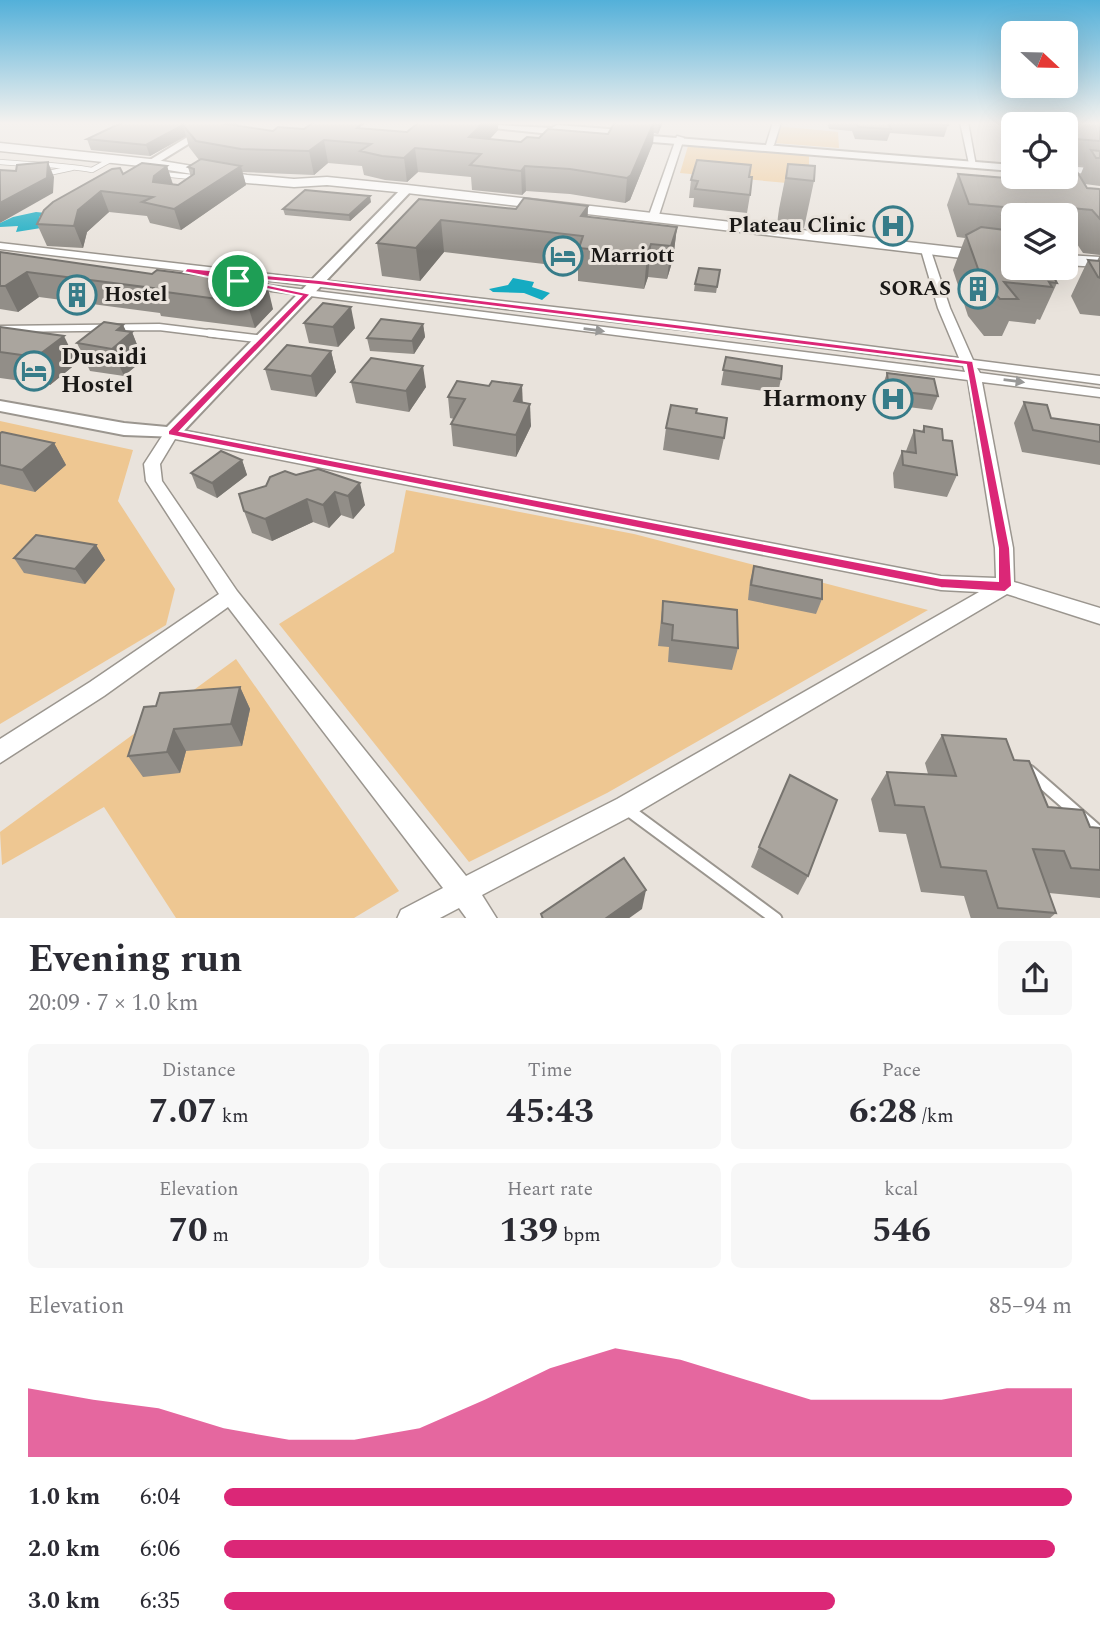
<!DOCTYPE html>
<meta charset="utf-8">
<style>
:root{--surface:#fff;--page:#f7f7f7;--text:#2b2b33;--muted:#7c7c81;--accent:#db2777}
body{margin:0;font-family:Spectral,serif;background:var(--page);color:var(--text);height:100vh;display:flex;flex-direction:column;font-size:26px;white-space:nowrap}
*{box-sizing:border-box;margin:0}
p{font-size:23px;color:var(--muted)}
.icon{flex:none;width:38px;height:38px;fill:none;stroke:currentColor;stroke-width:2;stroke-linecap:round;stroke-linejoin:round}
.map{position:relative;height:918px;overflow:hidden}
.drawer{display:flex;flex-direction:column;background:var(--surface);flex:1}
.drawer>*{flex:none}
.needle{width:46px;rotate:112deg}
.controls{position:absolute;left:1001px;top:21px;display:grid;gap:14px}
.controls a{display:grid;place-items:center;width:77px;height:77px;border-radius:10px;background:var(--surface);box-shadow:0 7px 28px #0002;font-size:35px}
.pin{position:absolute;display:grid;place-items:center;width:60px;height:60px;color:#fff;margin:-30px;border:4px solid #fff;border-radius:50%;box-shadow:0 2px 7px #0007}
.round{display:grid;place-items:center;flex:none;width:74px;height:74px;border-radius:10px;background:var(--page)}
.headline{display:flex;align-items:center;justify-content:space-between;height:119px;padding:0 28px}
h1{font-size:38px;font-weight:700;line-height:52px}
.figures{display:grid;grid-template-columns:repeat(3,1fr);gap:10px;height:119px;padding:7px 28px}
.figures div{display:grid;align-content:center;border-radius:10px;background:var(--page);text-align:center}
.figures b{font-size:35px;font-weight:700}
.figures small{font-size:19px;font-weight:400}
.figures p{font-size:19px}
.chart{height:196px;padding:14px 28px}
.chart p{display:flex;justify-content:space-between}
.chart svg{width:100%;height:126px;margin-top:7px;fill:var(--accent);opacity:.7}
ul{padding:0 28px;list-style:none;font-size:23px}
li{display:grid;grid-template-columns:112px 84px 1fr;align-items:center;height:52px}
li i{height:18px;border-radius:9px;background:var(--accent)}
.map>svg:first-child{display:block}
.green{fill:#eec792}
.water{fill:#15abc2}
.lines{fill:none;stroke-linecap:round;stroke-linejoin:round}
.service-far3-casing{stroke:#9b968f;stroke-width:6}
.service-far2-casing{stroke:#9b968f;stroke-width:9}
.service-far1-casing{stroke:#9b968f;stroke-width:10}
.service-casing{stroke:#9b968f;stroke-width:15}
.minor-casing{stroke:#9b968f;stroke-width:3}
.tertiary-casing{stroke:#9b968f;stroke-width:4}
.secondary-casing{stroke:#9b968f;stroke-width:3}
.service-far3{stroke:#fff;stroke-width:4.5}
.service-far2{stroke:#fff;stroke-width:6}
.service-far1{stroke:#fff;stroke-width:7}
.service{stroke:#fff;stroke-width:11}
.minor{fill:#fff;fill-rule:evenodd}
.tertiary{fill:#fff;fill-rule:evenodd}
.secondary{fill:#fff;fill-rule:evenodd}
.wall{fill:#928e88;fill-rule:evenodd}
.shaded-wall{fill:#77746f}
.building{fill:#aaa59e;stroke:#77746f;stroke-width:2}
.oneway{fill:#989897}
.route{fill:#db2777;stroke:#fff;stroke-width:2;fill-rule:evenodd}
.labels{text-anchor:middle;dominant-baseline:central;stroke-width:6;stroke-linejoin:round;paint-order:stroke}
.far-poi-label{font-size:21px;font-weight:bold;fill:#1b1917;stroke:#e9e3dc;text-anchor:end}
.poi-label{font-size:24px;font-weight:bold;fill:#1b1917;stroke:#e9e3dc;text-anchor:start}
</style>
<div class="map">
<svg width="1100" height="919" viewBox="0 0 1100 919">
<rect width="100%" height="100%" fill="#e9e3dc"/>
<g class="green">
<path d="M777 126 838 132 839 148 774 143Z"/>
<path d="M688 146 809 155V185L680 173Z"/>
<path d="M0 421 133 450 118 501 175 589 166 625 0 724Z"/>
<path d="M406 490 634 534 928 610 607 793 469 862 279 624 394 552Z"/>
<path d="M236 659 399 891 354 918H176L104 807 2 865 0 832Z"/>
</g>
<g class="water">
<path d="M36 212 46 213 39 217 41 228 16 232 18 226 0 227V223L13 217Z"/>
<path d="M513 278 534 282 532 287 550 293 542 300 524 293 493 292 489 289 508 285Z"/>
</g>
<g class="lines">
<g class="service-far3-casing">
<g id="service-far3">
<path d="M0 162C31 165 61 164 92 170L112 159"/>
<path d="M44 174 72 168"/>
<path d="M161 174 192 177 188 183"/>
</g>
</g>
<g class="service-far2-casing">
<path id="service-far2" d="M0 329 159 327 224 335"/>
</g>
<g class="service-far1-casing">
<path id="service-far1" d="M209 333 261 339"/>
</g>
<g class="service-casing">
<g id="service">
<path d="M1029 771 1100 833"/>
<path d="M627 809 776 919"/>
</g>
</g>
<g class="minor-casing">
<g id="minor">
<path d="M773 122H781L774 145 770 148 766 145Z"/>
<path d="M960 122H968L976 166 969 164Z"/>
<path d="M677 136 684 138 659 215 650 217 649 215Z"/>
<path d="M0 243 684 322 959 358 938 308 921 250 930 248 950 308 973 360 1100 376V384L977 368 980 373 1100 389V397L982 382 1013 548 1014 582 1100 608V624L1007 594 633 815 482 895 497 919H467L459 908 438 919H397L401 910 443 888 228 607 104 696 0 763V739L90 682 219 594 146 481 144 464 166 430 171 428 941 576 996 578 995 548 968 380 271 291 265 287 267 285 965 372 963 366 684 330 0 249ZM175 439 941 590 979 592 617 799 466 876 237 591 162 481 160 464Z"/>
</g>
</g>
<g class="tertiary-casing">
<g id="tertiary">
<path d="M212 122H224L154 165 145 163Z"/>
<path d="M437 122 552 128 557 125 635 131 639 135 1013 165V171L628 140 624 136 575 132 570 136Z"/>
<path d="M1066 166 1100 169V175L1066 172Z"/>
<path d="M403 187 413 189 178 437 124 435 0 411V401L124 423 167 427Z"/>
</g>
</g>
<g class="secondary-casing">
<g id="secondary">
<path d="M0 143 150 159 247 175 294 179 327 177 407 185 1013 254V264L407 193 327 185 294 187 247 183 150 167 0 151Z"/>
<path d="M1066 255 1100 257V267L1066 265Z"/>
</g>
</g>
<use href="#service-far3" class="service-far3"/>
<use href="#service-far2" class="service-far2"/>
<use href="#service-far1" class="service-far1"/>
<use href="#service" class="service"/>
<use href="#minor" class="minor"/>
<use href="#tertiary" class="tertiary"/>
<use href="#secondary" class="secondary"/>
</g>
<g class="wall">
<path d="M123 122H237V126L273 131 365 129 407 132 498 130 490 139 521 142 539 138 608 134 615 122H663L658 134 654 133 653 143 630 200 625 203 570 194 526 191 522 195 472 190 471 177 418 172 407 182 385 180 364 175 362 166 328 163 314 175 242 172 246 185 181 230 150 223 147 216 109 212 87 232 83 248 47 246 37 224 123 174 167 166 173 184 178 185 191 177 188 167 199 160 189 147 186 136 150 156 91 150 87 139Z"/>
<path d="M827 122H947L948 125 944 137 890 133 887 141 855 139 852 131 829 129Z"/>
<path d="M1048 122H1100V186L1085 184 1087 188 1100 190V255L1083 253 1077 244 1066 243V215H1013V268L1057 283 1040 320 1037 319 1035 324 1009 321 1002 336H984L968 316 953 270 965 238 957 237 947 205 958 174 1023 179 1024 177H1066V124H1047ZM1073 165 1084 166 1080 176Z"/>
<path d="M788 164 814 181 804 228 777 224 779 209Z"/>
<path d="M749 177 750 195 747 213 693 207 694 198H689L691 180Z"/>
<path d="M419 199 516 209 588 206 587 217 677 227 673 259 667 279 648 277 644 289 578 281V268L444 252 420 281 382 276 377 243Z"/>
<path d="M371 202 350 221 285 215 283 209Z"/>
<path d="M0 252 152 274 273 309 255 328 161 316 160 313 39 297 18 312 0 309Z"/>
<path d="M1100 255V316L1080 314 1071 296 1088 260 1097 261Z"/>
<path d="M720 270 716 293 694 291 695 284Z"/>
<path d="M304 323 355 328 338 347 309 343Z"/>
<path d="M423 324 425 337 414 354 370 351 367 338Z"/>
<path d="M123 325 126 331 132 332 143 360 124 376 90 371 77 343Z"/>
<path d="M0 327 77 363 50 385 0 378Z"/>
<path d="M331 351 336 372 316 397 271 390 265 369Z"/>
<path d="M726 357 781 379 778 393 721 385Z"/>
<path d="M887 373 938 396 932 410 884 404 882 387Z"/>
<path d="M351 382 426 387 409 412 356 403Z"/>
<path d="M448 397 523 403 531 426 516 457 453 446 451 424 454 419 450 418Z"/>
<path d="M1024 402 1051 418 1100 425V465L1022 452 1014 423Z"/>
<path d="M696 413 724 438 719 460 663 450 666 428Z"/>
<path d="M924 426 943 440 957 475 947 497 894 488 893 473 902 451H906L914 430 922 431Z"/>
<path d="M0 433 54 443 66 465 35 492 0 484Z"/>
<path d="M242 460 247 475 217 498 197 488 191 473Z"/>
<path d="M318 469 365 505 353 519 341 515 329 528 313 522 272 541 252 533 244 511 266 486 296 475Z"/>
<path d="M96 545 105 560 85 584 24 573 14 558Z"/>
<path d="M754 566 822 599 816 614 748 600 750 581Z"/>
<path d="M663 601 738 648 732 670 668 662 669 647 658 646Z"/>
<path d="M240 687 250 709 242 746 186 751 180 773 143 777 128 756 156 706Z"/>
<path d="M942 735 1014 760 1048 807 1090 827 1100 828V898L1049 893 1056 913 1049 919H971L964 896 921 892 906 834 879 832 871 799 887 772 928 774 925 763Z"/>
<path d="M759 847 808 876 798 895 751 867Z"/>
</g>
<g class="shaded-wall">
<path d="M230 122H237L241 141 226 124Z"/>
<path d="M484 122H498V130L476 154 469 137Z"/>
<path d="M654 122 653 143 630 200 625 203 627 178Z"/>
<path d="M659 122H663L658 134Z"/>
<path d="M183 126 186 136 150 156 146 145Z"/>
<path d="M324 140 328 163 314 175 309 151Z"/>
<path d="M415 148 418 172 407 182 404 158Z"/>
<path d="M48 162 54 177 53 193 0 223V203Z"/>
<path d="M167 166 173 186 153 182 154 176Z"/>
<path d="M241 166 246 185 181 230 174 209Z"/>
<path d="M525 166 526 191 522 195 521 171Z"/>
<path d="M101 191 109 212 87 232 83 248 74 226 78 210Z"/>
<path d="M370 196 371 202 350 221 349 215Z"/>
<path d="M588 206 587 237 581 216Z"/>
<path d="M441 220 444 252 420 281 416 248Z"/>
<path d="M677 227 673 259 667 279 671 246Z"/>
<path d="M651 244 648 277 644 289 647 255Z"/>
<path d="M27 272 39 297 18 312 5 286Z"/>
<path d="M267 284 273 309 255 328 247 303Z"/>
<path d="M351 307 355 328 338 347 333 327Z"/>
<path d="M423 324 425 337 414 354 412 341Z"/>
<path d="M123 325 128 336 132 332 143 360 124 376 112 349 117 330Z"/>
<path d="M64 336 77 363 50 385 36 357Z"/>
<path d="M331 351 336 372 316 397 311 376Z"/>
<path d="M423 366 426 387 409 412 406 391Z"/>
<path d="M522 385 523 407 514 401Z"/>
<path d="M530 404 531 426 516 457V435Z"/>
<path d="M54 443 66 465 35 492 22 470Z"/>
<path d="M242 460 247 475 217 498 212 483Z"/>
<path d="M360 483 365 505 353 519 348 496Z"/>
<path d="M335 492 341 515 329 528 323 505Z"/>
<path d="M307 499 313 522 272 541 265 519Z"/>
<path d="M96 545 105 560 85 584 75 569Z"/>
<path d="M240 687 250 709 242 746 231 724Z"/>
<path d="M174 729 186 751 180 773 167 752Z"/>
<path d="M646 890 642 909 628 919H605Z"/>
</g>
<g class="building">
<path d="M123 122H185L182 124 183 125 146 145 87 139Z"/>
<path d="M185 122H230L226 124 273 131 278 127 304 129 314 122H357L364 123 357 128 407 132 419 122H484L469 137 521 142 527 137 539 138 548 129 608 134 615 122H654L631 175 627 178 570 169 525 166 521 171 470 165 481 154 415 148 404 158 382 156 360 151 371 144 324 140 309 151 241 149 196 141 182 124Z"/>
<path d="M856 122H888L891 129 858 127Z"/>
<path d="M905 122H947L948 125Z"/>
<path d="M1058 122H1100V141L1075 139 1066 130V124H1060Z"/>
<path d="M1091 150 1100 151V158H1096Z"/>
<path d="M1066 157H1068L1087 188 1099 189 1100 190V219L1092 210 1027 204 1033 215H1013V217L1003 215 1015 208 969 204 958 174 1029 180 1028 177H1066Z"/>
<path d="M201 159 241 166 174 209 142 202 153 197 101 191 78 210 74 226 37 224 44 210 53 202 112 169 120 168 123 174 142 163 167 166 154 176 153 182 178 185 194 174V169L188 167Z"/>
<path d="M697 160 751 165 749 177H752L750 195 695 189 698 181 691 180Z"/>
<path d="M48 162 47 178 0 203V170L16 171 17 165Z"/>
<path d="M788 164 815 166 814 181 786 178Z"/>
<path d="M305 190 370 196 349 215 283 209Z"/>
<path d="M524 198 588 206 581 216 677 227 671 246 651 244 647 255 579 248 583 236 441 220 416 248 377 243 419 199 516 209Z"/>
<path d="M981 227 1013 231V268H1049L1057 283 1049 282 1052 287 1004 282 1018 299H1000L982 280 966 235Z"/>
<path d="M0 252 152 274 157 270 267 284 247 303 151 290 153 288 27 272 5 286H0Z"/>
<path d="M1088 260 1100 261V278L1098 277Z"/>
<path d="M699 268 720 270 717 287 695 284Z"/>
<path d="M323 303 351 307 333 327 304 323Z"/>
<path d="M381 319 423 324 412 341 367 338Z"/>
<path d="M104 322 123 325 117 330 132 332 112 349 77 343Z"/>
<path d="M0 327 64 336 36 357 0 352Z"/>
<path d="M287 345 331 351 311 376 265 369Z"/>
<path d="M726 357 782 366 781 379 723 370Z"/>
<path d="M371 358 423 366 406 391 351 382Z"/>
<path d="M887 373 934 379 938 396 889 390Z"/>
<path d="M457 381 489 386 492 381 522 385 514 401 530 404 516 435 451 424 465 399 448 397Z"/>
<path d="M1024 402 1047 405 1051 418 1100 425V442L1033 430Z"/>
<path d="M671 405 697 409 696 413 727 418 724 438 666 428Z"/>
<path d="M924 426 942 429 943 440 952 441 957 475 903 465 902 451 916 453 914 430 924 432Z"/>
<path d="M2 432 54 443 22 470 0 465V433Z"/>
<path d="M221 451 242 460 212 483 191 473Z"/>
<path d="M318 469 360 483 348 496 335 492 323 505 307 499 265 519 244 511 239 494 266 486 270 477 285 471 296 475Z"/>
<path d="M36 535 96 545 75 569 14 558Z"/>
<path d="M754 566 822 580V599L751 585Z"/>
<path d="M663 601 737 610 738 648 672 640 673 625 662 623Z"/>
<path d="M240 687 231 724 174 729 167 752 128 756 144 707 156 706 160 693Z"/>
<path d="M942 735 1006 739 1014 760 1029 761 1048 807 1083 810 1090 827 1100 828V870L1071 868 1064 851 1033 849 1056 913 998 908 986 871 941 867 924 807 895 805 887 772 956 776Z"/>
<path d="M790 775 837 800 808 876 759 847Z"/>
<path d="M624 858 646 890 605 919H543L541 914Z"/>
</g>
<defs><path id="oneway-solid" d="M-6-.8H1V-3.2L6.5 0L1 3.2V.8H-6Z" transform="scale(1.75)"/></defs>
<g class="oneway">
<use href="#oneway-solid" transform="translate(594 330) rotate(7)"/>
<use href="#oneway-solid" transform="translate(1014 381) rotate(7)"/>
</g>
<linearGradient id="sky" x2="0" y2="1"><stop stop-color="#53b0d9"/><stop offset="0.49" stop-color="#f5f2ef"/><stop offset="1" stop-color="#f5f2ef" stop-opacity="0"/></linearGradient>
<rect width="1100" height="251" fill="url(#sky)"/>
<path class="route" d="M187 268 319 280 973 361 1010 548 1012 586 1005 592 941 588 168 435V431L301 296 184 272ZM231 277 319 285 966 365 998 548V581L941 578 180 431 311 294Z"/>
<defs>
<g id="hospital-ring" transform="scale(2.0125)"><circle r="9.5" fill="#e9e3dc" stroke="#377c89" stroke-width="1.5"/><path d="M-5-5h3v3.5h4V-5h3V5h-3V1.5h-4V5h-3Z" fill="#377c89"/></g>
<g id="hotel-ring" transform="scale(2.0125)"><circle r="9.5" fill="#e9e3dc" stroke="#377c89" stroke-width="1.5"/><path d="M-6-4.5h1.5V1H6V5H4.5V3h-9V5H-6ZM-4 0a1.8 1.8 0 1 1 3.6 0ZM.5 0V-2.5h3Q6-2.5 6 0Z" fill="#377c89"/></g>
<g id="building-ring" transform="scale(2.0125)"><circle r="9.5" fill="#e9e3dc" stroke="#377c89" stroke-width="1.5"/><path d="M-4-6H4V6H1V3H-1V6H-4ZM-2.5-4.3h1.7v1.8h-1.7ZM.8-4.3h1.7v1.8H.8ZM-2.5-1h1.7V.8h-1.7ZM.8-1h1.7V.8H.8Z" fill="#377c89"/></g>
</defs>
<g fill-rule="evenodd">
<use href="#hospital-ring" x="893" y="226"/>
<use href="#hotel-ring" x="563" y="256"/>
<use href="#building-ring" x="978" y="289"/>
<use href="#building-ring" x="77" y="295"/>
<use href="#hotel-ring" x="34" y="371"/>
<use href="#hospital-ring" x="893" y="399"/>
</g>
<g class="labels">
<g class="far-poi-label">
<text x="866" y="226">Plateau Clinic</text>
<text x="590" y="256" text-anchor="start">Marriott</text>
<text x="951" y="289">SORAS</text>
<text x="104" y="295" text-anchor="start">Hostel</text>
</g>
<g class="poi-label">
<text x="61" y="357">Dusaidi<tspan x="61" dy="28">Hostel</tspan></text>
<text x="866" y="399" text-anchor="end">Harmony</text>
</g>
</g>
</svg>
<div class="controls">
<a><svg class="needle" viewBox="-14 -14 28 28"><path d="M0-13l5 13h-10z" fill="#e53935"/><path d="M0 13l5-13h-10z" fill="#7c7c81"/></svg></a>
<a><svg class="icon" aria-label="locate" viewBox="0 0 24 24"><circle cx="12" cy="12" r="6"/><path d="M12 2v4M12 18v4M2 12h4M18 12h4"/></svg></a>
<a><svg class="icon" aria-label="layers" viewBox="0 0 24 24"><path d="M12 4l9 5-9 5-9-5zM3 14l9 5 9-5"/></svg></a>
</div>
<div class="pin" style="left:238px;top:281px;background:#1e9e55"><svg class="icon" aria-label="arrive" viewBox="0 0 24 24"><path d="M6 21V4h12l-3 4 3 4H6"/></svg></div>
</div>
<section class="drawer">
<div class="headline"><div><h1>Evening run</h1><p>20:09 · 7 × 1.0 km</p></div><a class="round"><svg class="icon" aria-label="share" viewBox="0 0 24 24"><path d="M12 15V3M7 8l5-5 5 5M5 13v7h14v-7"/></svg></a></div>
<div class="figures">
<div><p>Distance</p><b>7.07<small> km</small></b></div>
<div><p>Time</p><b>45:43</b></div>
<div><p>Pace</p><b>6:28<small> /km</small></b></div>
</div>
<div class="figures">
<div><p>Elevation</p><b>70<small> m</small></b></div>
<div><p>Heart rate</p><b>139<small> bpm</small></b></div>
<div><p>kcal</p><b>546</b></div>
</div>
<div class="chart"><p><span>Elevation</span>85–94 m</p>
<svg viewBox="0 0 160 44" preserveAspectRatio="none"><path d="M0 44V20L10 24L20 27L30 34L40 38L50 38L60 34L70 24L80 13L90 6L100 10L110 17L120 24L130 24L140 24L150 20L160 20V44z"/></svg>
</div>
<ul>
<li><b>1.0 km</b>6:04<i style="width:100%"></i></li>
<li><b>2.0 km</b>6:06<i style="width:98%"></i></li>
<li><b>3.0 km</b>6:35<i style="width:72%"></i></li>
</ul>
</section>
